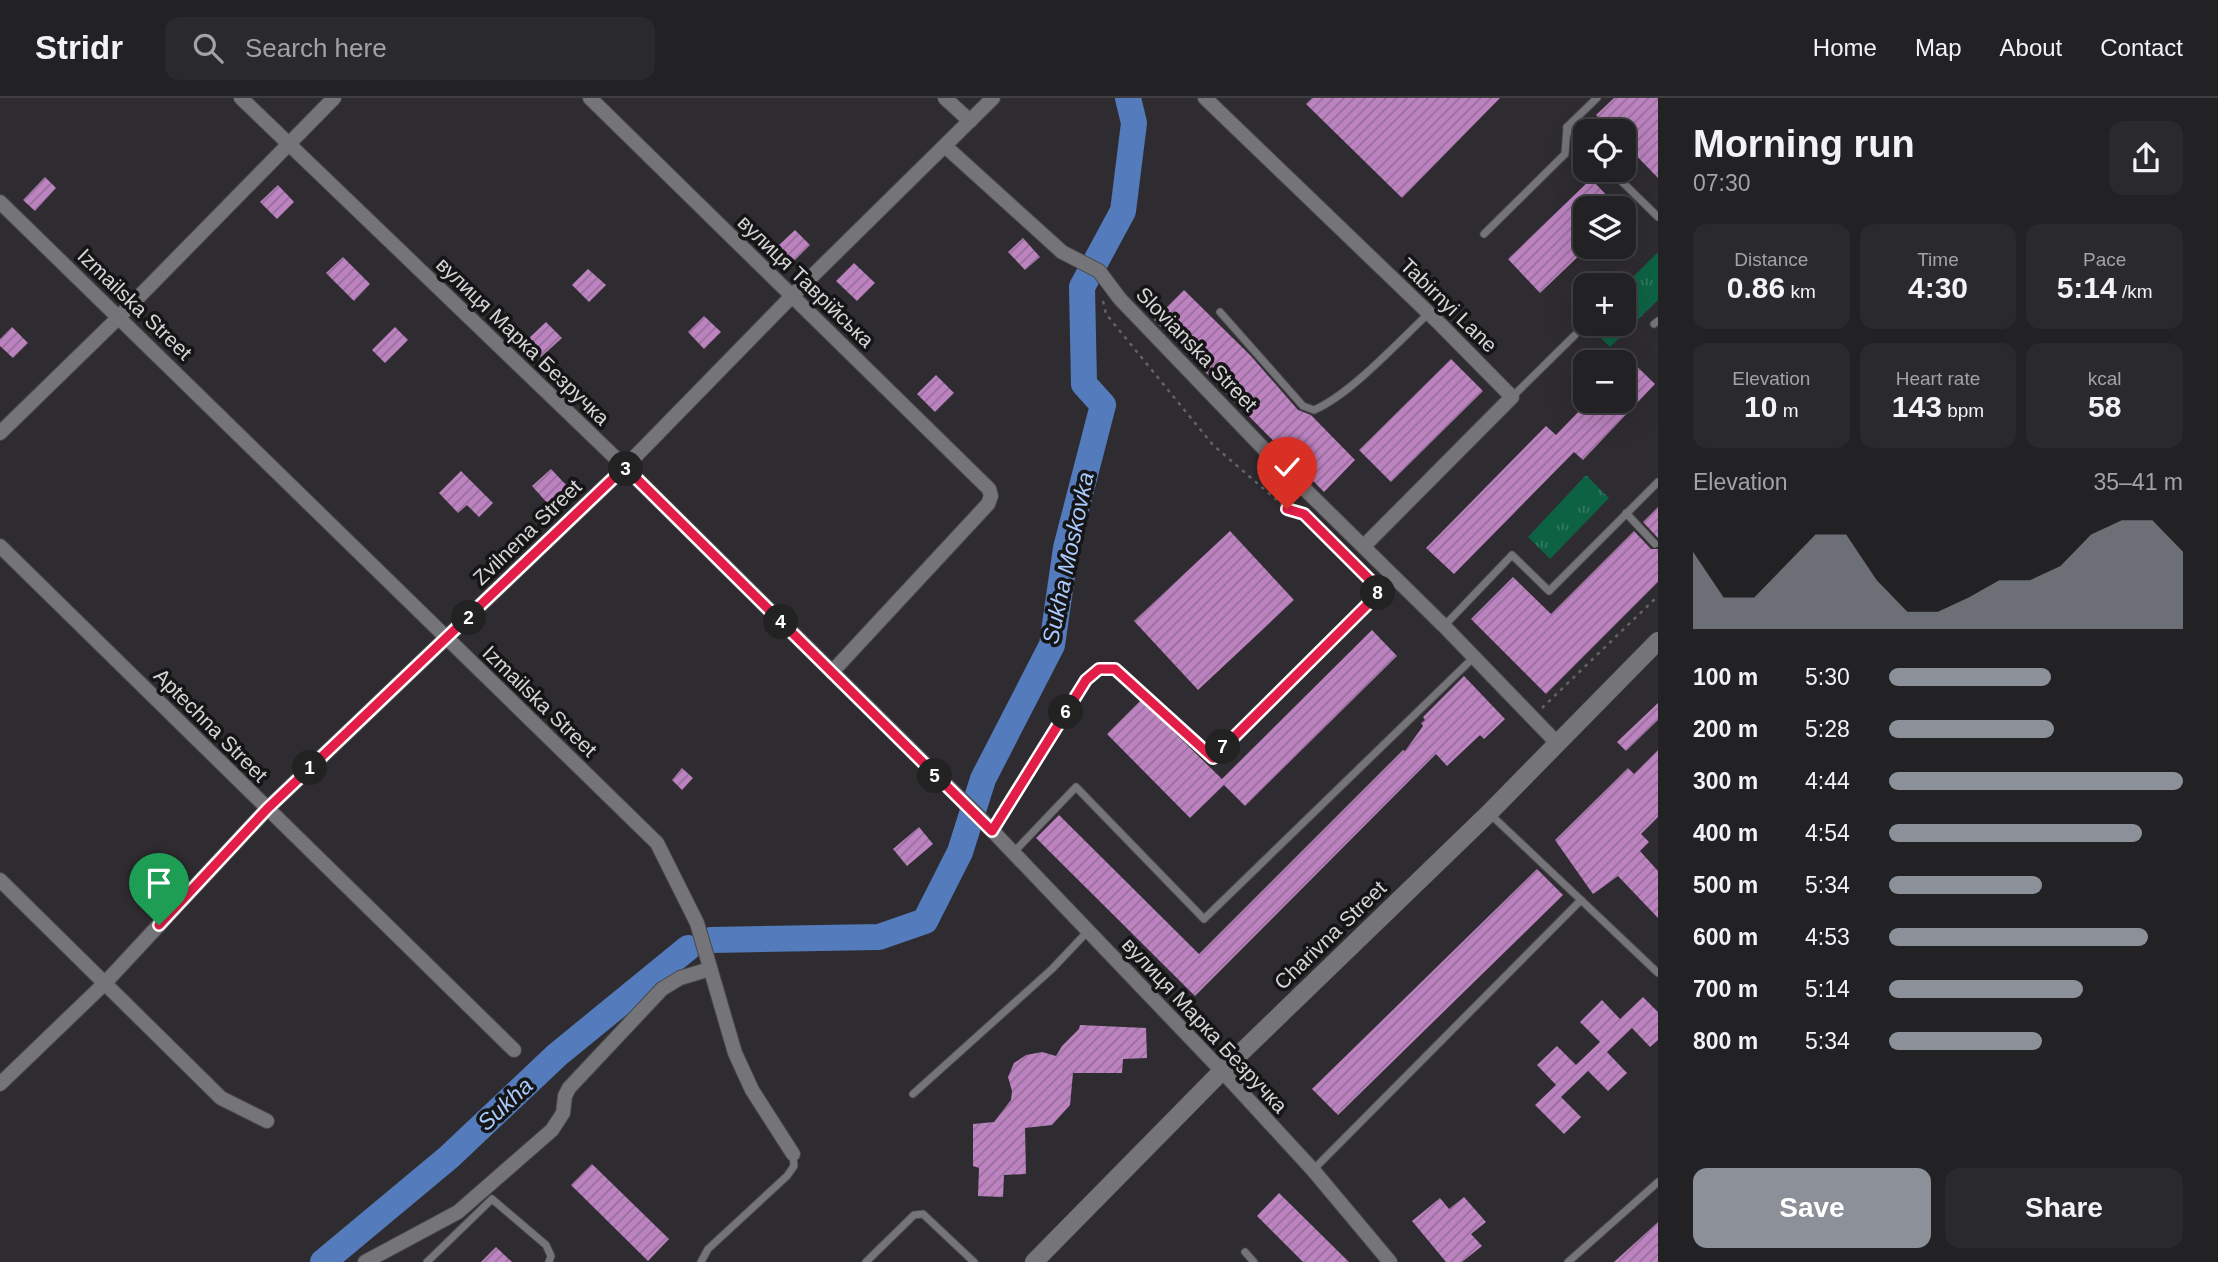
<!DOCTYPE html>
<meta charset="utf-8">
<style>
:root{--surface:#222124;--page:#2a292c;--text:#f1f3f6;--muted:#a2a3a6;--line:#3f3e41;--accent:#8c9099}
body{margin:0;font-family:Helvetica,sans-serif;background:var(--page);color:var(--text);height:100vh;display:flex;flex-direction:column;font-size:26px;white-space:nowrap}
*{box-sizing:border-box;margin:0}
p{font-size:23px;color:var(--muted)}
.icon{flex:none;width:38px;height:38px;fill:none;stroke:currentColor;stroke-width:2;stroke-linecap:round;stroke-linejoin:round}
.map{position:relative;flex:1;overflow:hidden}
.drawer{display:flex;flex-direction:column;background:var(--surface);width:560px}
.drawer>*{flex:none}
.controls{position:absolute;left:1573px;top:21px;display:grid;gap:14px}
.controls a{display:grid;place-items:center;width:63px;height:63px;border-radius:14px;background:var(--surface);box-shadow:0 7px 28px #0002,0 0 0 2px var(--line);font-size:35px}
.pin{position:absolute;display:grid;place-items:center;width:60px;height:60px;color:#fff;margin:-72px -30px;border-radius:50% 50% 50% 0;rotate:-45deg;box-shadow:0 0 7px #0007}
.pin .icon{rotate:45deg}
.km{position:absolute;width:35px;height:35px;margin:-18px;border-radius:50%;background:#222;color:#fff;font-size:19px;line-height:35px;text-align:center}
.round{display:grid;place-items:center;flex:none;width:74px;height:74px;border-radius:14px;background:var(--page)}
.headline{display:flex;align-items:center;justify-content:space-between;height:119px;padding:0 35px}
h1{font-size:38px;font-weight:600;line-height:52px}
.metrics{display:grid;grid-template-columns:repeat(3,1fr);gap:10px;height:119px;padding:7px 35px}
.metrics div{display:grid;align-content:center;border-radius:14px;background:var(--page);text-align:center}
.metrics b{font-size:30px;font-weight:600}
.metrics small{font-size:19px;font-weight:400}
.metrics p{font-size:19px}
.chart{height:196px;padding:14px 35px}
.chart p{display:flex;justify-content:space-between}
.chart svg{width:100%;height:126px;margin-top:7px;fill:var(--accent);opacity:.7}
.cta{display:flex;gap:14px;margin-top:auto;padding:14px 35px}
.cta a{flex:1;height:80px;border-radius:14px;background:var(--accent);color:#fff;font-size:28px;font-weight:600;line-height:80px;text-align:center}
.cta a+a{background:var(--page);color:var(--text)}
ul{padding:0 35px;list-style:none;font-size:23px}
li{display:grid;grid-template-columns:112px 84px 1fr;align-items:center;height:52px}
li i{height:18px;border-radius:9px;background:var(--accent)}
header{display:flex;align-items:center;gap:42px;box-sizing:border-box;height:98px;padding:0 35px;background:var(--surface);border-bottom:2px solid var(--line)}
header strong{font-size:33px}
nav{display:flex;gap:38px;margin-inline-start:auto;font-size:24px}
.search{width:490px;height:63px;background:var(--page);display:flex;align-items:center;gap:18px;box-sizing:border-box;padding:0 24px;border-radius:14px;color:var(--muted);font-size:26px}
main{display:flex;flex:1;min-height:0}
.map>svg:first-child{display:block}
.grass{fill:url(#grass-tufts)}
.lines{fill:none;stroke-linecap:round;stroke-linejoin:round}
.river{stroke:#547bbb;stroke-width:26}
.building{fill:url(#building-hatch)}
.service-casing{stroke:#484749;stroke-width:9}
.minor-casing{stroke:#484749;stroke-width:16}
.tertiary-casing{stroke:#484749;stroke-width:19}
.path{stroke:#646265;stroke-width:2.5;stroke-dasharray:3.5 5;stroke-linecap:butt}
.service{stroke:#757478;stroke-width:7}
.minor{stroke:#757478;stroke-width:14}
.tertiary{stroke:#757478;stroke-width:18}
.route-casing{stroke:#fff;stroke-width:14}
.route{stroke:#e11d48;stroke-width:9}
.labels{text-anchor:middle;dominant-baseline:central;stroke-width:7;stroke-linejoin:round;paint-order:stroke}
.street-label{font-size:21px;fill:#d5d4d6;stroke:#161516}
.water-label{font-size:23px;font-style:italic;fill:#a9caff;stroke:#161516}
</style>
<header>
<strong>Stridr</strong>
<div class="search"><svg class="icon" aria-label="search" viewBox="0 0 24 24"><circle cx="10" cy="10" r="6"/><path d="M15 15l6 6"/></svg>Search here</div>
<nav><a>Home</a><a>Map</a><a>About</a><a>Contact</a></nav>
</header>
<main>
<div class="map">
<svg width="1658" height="1164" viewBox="0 0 1658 1164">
<defs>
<pattern id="grass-tufts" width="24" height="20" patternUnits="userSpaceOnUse" patternTransform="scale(1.75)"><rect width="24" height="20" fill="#0e6244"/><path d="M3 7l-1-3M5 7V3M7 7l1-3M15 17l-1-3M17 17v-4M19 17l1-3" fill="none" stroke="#30785e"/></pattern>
<pattern id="building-hatch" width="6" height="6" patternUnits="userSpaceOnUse" patternTransform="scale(1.75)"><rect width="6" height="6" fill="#bc83c0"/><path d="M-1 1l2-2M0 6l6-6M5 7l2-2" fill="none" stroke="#976f9a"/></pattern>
</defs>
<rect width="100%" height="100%" fill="#2e2c30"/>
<g class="grass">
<path d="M1658 154V202L1610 249 1587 226H1624V188Z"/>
<path d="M1586 377 1609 400 1550 461 1528 439Z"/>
</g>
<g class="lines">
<g class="river">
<path d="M711 842 879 839 925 823 960 754 983 681 1052 547 1066 450 1103 307 1084 286 1082 189 1123 113 1134 25 1128 0"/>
<path d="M323 1164 449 1059 557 957 688 850"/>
</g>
</g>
<g class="building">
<path d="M1312 0H1500L1402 100 1306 6Z"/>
<path d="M1614 0H1658V80L1624 45V33H1612L1596 17Z"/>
<path d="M45 79 56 90 35 113 23 102Z"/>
<path d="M1591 81 1619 110H1586V151L1540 195 1508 161Z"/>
<path d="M278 87 294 104 277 121 260 104Z"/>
<path d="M795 132 810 147 793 164 778 148Z"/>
<path d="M1023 140 1040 159 1025 172 1008 154Z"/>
<path d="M343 159 370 186 354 203 326 175Z"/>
<path d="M854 165 875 185 857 203 836 183Z"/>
<path d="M588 171 606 187 589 204 572 187Z"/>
<path d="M1184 192 1251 258 1298 312 1311 317 1355 362 1324 394 1154 222Z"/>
<path d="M704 218 721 234 704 251 688 234Z"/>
<path d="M546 224 562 240 541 259 526 243Z"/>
<path d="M12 229 28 245 13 260 0 248V241Z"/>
<path d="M395 229 408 242 385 265 372 252Z"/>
<path d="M1624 256 1655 286 1583 362 1574 354 1454 476 1426 450 1546 328 1556 337 1589 303H1624Z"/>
<path d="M1451 261 1483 293 1391 384 1359 352Z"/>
<path d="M936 277 954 295 935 314 917 296Z"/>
<path d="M551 371 568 389 549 407 532 388Z"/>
<path d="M461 373 493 405 479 419 467 407 458 415 439 395Z"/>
<path d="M1658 409V440L1643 424Z"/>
<path d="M1230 433 1294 502 1198 592 1134 523Z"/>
<path d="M1634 433 1651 451H1658V484L1546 596 1471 521 1513 479 1551 516Z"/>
<path d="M1372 532 1397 558 1245 708 1224 687 1190 720 1107 636 1141 602 1222 681Z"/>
<path d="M1464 578 1505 621 1484 641 1480 637 1447 668 1436 656 1195 898 1036 740 1059 717 1199 856 1403 652 1405 653 1423 628 1421 625 1425 622 1423 619Z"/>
<path d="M1658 605V622L1626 653 1617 644Z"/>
<path d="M1658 652V719L1641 736 1649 744 1640 753 1658 773V820L1618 778 1593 796 1555 742 1628 670 1634 676Z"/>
<path d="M682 670 693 680 682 692 672 682Z"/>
<path d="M919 729 933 746 907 768 893 751Z"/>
<path d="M1537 771 1563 797 1338 1017 1312 991Z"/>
<path d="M1643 899 1658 914V942L1650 949 1632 930 1607 954 1627 975 1608 993 1588 973 1561 999 1581 1019 1564 1036 1535 1007 1556 987 1537 967 1557 948 1576 967 1600 944 1580 924 1602 902 1620 921Z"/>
<path d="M1080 927 1146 930 1147 960 1123 961 1122 975H1073L1070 1007 1052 1027 1025 1030 1026 1076 1004 1077 1003 1099 978 1098 979 1070 973 1068V1026L994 1024 1011 1002 1012 993 1008 979 1014 965 1026 957 1042 954 1056 958 1062 948 1079 931Z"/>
<path d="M592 1066 669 1141 648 1163 571 1087Z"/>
<path d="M1279 1095 1349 1164H1303L1257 1118Z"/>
<path d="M1464 1099 1486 1124 1471 1136 1482 1148 1462 1164H1446L1412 1123 1440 1100 1449 1111Z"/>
<path d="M1658 1124V1164H1614Z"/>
<path d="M496 1149 512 1164H481Z"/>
</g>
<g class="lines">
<g class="service-casing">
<g id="service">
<path d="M1586 47 1567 29 1597 0"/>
<path d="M1610 72 1658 119"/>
<path d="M1484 136 1565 56 1567 29"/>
<path d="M1220 214 1303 308 1314 312C1351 296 1397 245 1428 216"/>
<path d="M1654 226 1658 223"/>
<path d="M1512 299 1575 237"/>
<path d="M1626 415 1655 446"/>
<path d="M1444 528 1512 457 1549 493 1658 384"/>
<path d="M1490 716 1581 802"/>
<path d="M992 733 1086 582 1099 571H1115L1213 659 1394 479"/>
<path d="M1013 755 1076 689 1204 821 1474 559"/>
<path d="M913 996 1052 871 1088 833"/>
<path d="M1313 1072 1581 802 1658 875"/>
<path d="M1245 1154 1254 1164"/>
<path d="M427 1164 492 1101 546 1147 551 1158 549 1164"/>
<path d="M701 1164 708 1151 787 1078 794 1068 793 1056"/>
<path d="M866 1164 914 1117 923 1116 974 1164"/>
<path d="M1568 1164 1658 1084"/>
</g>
</g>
<g class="minor-casing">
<g id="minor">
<path d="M241 0 625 369 984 724 1222 973 1313 1072 1390 1164"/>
<path d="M590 0 989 391 991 398 988 406 832 574"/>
<path d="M945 0 970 23"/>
<path d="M1205 0 1440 226 1512 299 1364 448"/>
<path d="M945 48 1062 154 1099 173 1120 201 1264 351 1444 528 1557 645"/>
<path d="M0 104 657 745 697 825 735 955 752 992 793 1056"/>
<path d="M0 335 118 220 334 0"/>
<path d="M0 448 514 952"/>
<path d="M0 782 221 1000 267 1023"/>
<path d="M0 986 105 885 267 711 625 369 791 199 993 0"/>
<path d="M365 1164 458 1114 552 1032 563 1015 565 998 569 990 662 891 680 880 710 871"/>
</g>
</g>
<g class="tertiary-casing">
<path id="tertiary" d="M1034 1164 1222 973 1489 715 1658 543"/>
</g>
<g class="path">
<path d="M1103 203 1106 216 1213 347 1287 411 1304 417 1373 486"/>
<path d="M1542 610 1658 498"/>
</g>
<use href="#service" class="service"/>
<use href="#minor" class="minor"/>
<use href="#tertiary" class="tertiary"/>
</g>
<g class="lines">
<g class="route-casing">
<path id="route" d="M159 827 267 711 625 369 992 733 1086 582 1099 571H1115L1213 660 1381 493 1304 416 1287 411"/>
</g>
<use href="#route" class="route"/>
</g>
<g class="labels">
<g class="street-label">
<text transform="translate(806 183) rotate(44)">вулиця Таврійська</text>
<text transform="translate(135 206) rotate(44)">Izmailska Street</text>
<text transform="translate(1449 207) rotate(44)">Tabirnyi Lane</text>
<text transform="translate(523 243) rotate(44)">вулиця Марка Безручка</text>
<text transform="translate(1197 251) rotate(46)">Slovianska Street</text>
<text transform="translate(527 434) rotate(-44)">Zvilnena Street</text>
<text transform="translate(540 603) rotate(44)">Izmailska Street</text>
<text transform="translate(211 627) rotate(45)">Aptechna Street</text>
<text transform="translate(1330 837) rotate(-44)">Charivna Street</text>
<text transform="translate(1205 927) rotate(47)">вулиця Марка Безручка</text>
</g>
<g class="water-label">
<text transform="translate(1068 460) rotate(-78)">Sukha Moskovka</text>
<text transform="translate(505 1006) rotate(-43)">Sukha</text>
</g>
</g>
</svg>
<div class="controls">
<a><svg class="icon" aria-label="locate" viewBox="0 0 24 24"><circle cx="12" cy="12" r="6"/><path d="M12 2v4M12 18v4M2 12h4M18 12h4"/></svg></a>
<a><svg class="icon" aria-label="layers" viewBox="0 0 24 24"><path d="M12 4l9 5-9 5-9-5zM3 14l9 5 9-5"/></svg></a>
<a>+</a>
<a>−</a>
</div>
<div class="pin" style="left:159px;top:827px;background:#1e9e55"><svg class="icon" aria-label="arrive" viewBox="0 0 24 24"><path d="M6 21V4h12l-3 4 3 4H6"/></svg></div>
<div class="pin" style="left:1287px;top:411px;background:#d93025"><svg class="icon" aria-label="check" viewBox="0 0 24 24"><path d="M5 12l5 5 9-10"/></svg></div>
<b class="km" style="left:310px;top:670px">1</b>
<b class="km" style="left:469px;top:520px">2</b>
<b class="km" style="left:626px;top:371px">3</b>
<b class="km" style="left:781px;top:524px">4</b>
<b class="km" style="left:935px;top:678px">5</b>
<b class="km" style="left:1066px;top:614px">6</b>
<b class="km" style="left:1223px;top:649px">7</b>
<b class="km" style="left:1378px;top:495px">8</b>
</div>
<section class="drawer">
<div class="headline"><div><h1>Morning run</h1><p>07:30</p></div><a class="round"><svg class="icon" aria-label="share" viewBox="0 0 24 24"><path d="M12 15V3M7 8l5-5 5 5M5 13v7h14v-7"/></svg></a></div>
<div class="metrics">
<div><p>Distance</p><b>0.86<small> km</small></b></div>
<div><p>Time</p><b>4:30</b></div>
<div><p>Pace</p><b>5:14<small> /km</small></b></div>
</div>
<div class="metrics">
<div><p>Elevation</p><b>10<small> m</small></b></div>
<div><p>Heart rate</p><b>143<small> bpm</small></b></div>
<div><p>kcal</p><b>58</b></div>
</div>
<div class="chart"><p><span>Elevation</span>35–41 m</p>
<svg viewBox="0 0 160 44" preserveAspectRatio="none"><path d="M0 44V17L10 33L20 33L30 22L40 11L50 11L60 27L70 38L80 38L90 33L100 27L110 27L120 22L130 11L140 6L150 6L160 17V44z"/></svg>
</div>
<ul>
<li><b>100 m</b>5:30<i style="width:55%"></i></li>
<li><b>200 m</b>5:28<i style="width:56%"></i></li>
<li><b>300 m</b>4:44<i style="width:100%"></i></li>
<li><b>400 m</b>4:54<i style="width:86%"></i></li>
<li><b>500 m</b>5:34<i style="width:52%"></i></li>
<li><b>600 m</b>4:53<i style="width:88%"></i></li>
<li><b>700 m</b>5:14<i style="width:66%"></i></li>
<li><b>800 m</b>5:34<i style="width:52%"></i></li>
</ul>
<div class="cta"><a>Save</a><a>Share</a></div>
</section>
</main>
